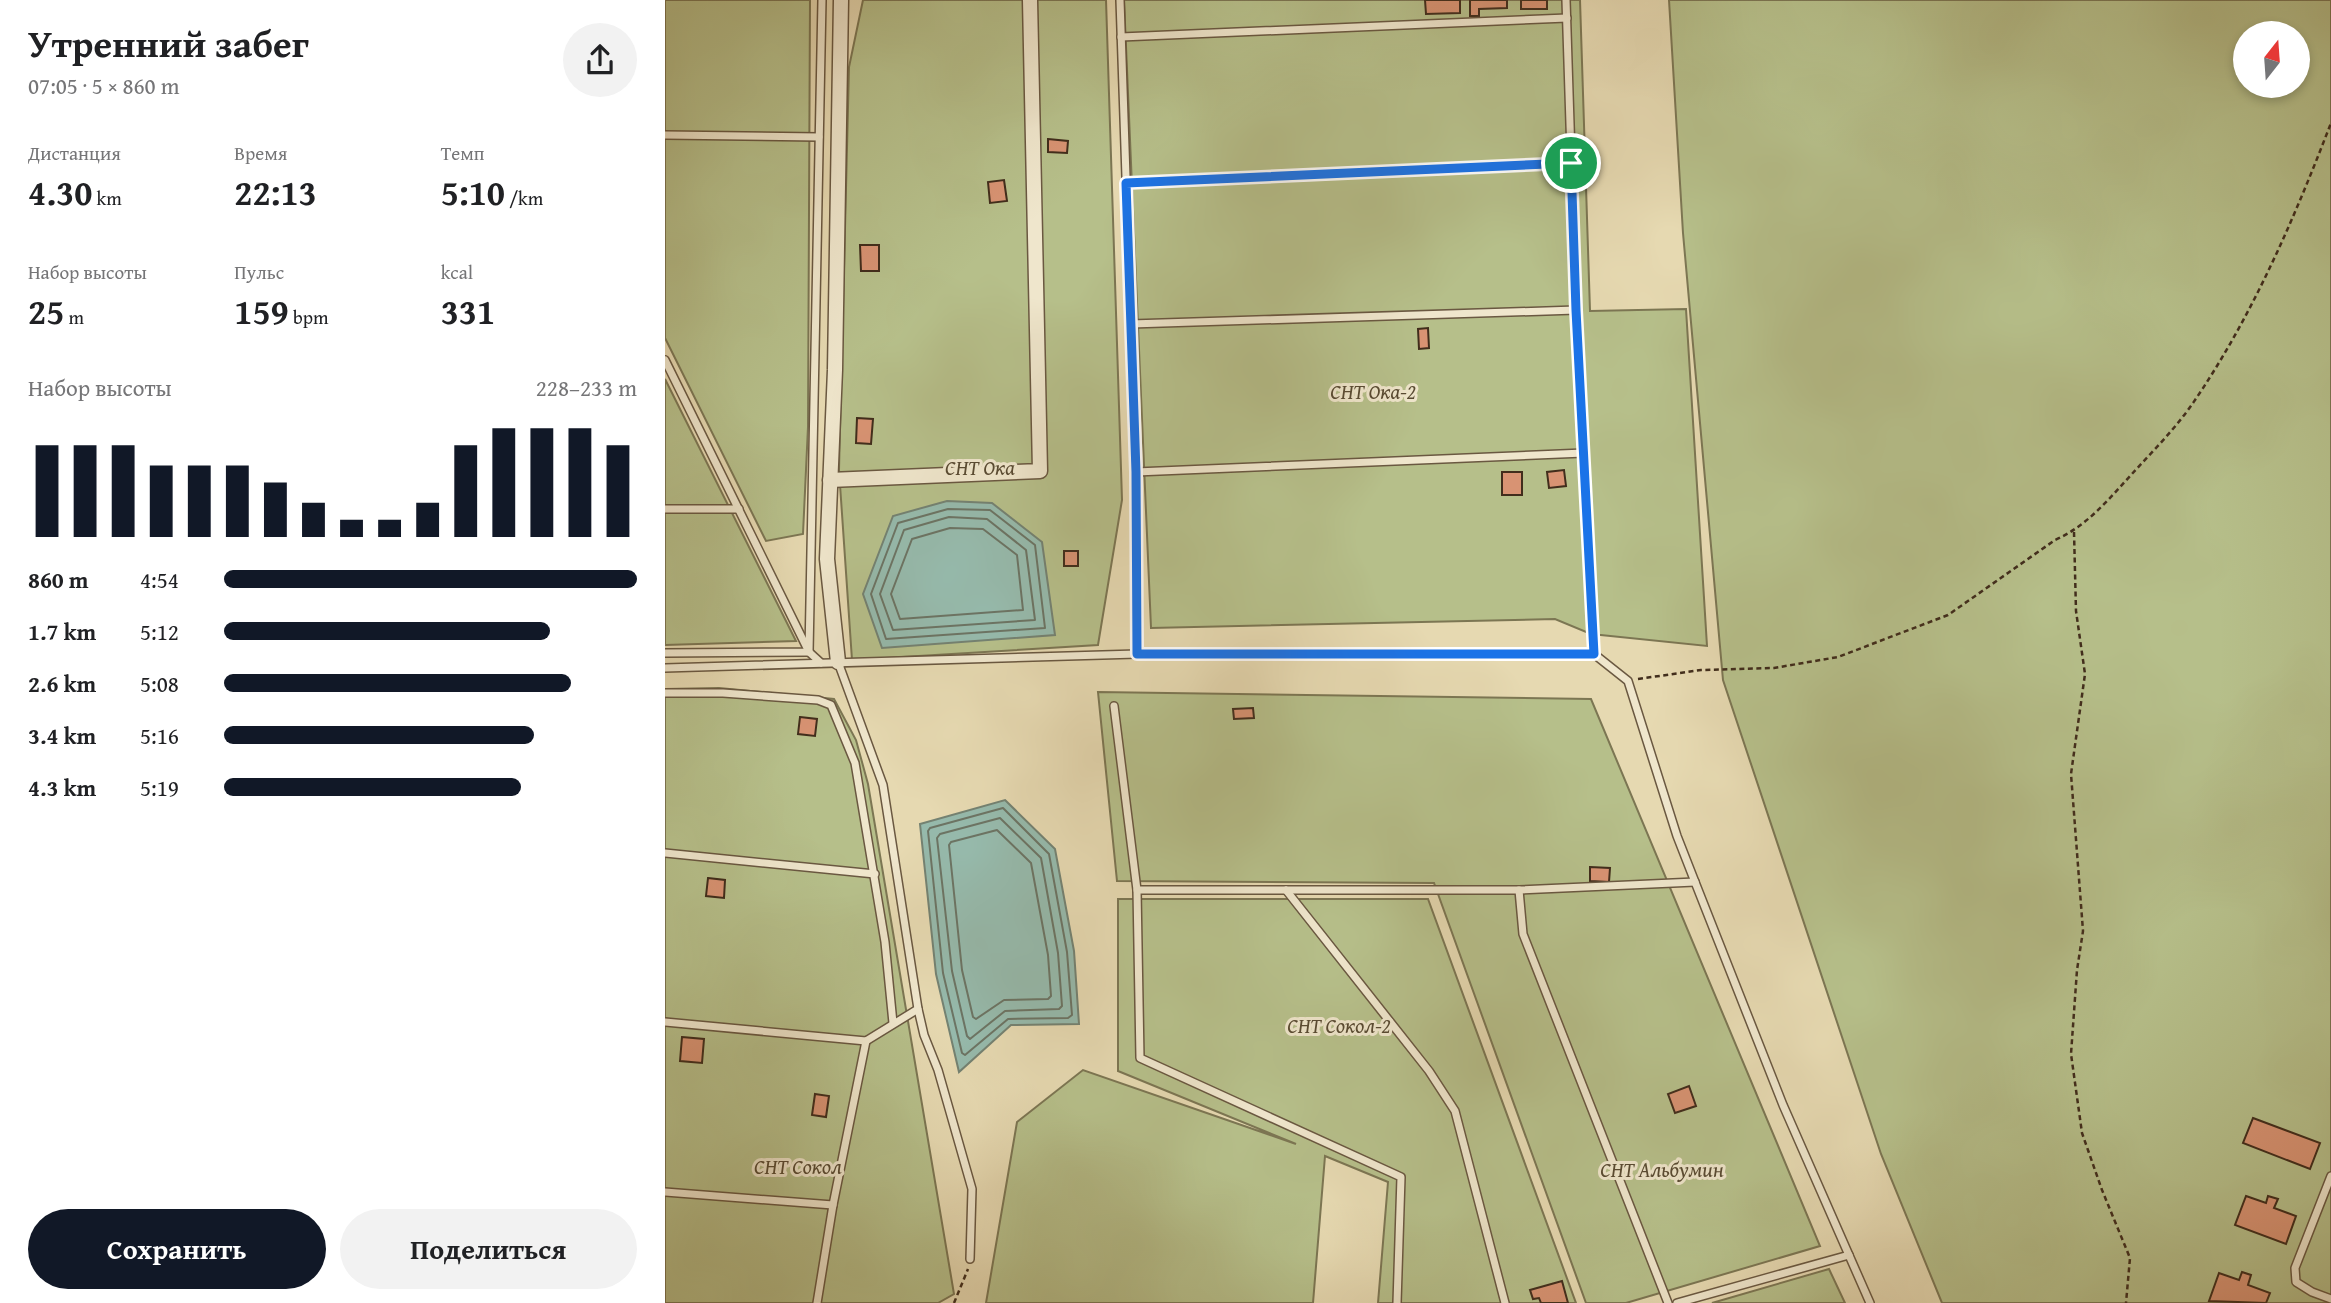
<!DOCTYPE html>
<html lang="ru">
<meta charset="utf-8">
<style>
:root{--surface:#fff;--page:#f2f2f2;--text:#202124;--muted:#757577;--accent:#111827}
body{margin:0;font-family:"Gentium Book Plus",serif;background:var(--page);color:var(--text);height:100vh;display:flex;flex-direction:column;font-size:26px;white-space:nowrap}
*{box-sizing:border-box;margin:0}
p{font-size:23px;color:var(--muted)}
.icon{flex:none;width:38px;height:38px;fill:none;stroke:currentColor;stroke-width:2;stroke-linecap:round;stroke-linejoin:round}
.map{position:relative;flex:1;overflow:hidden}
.side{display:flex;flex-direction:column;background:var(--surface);width:665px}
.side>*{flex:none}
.needle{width:46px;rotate:17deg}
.fabs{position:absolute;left:1568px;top:21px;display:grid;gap:14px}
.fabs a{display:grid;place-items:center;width:77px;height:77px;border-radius:50%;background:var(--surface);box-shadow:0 4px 10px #0003;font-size:35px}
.pin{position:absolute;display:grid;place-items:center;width:60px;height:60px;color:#fff;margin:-30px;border:4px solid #fff;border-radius:50%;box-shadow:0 2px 7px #0007}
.round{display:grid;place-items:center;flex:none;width:74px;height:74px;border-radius:37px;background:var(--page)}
.headline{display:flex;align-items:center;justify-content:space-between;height:119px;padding:0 28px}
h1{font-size:38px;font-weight:800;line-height:52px}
.figures{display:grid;grid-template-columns:repeat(3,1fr);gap:10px;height:119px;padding:7px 28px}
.figures div{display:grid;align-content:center}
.figures b{font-size:35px;font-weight:800}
.figures small{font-size:19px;font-weight:400}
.figures p{font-size:19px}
.chart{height:196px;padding:14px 28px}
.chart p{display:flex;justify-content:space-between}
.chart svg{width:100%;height:126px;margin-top:7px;stroke:var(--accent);stroke-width:6}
.button{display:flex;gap:14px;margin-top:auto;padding:14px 28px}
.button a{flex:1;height:80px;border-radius:42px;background:var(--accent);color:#fff;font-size:28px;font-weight:800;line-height:80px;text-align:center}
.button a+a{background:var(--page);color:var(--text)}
ul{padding:0 28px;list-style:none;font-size:23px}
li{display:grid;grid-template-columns:112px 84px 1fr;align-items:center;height:52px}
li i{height:18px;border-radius:9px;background:var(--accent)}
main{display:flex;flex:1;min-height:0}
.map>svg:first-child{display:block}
.green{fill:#b6bf8a;stroke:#7c7653;stroke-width:2;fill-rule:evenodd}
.water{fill:#96baac;stroke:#748272;stroke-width:2}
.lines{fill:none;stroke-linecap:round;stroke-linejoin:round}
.shore{stroke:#6c7464;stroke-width:2}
.building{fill:#d89373;stroke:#412d1c;stroke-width:2}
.lane-casing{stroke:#6a5841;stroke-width:10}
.street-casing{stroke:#6a5841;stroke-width:17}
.path{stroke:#412d1c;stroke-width:2.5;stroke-dasharray:5 3.5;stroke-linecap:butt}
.lane{stroke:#efe6cc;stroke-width:7}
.street{stroke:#efe6cc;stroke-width:14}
.route-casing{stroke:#fff;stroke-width:14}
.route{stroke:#1a73e8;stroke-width:9}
.labels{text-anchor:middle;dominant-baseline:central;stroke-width:6;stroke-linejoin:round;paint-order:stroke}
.park-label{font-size:21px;font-style:italic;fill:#584a32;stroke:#efe6cc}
</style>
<main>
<section class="side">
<div class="headline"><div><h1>Утренний забег</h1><p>07:05 · 5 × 860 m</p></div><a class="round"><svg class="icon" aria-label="share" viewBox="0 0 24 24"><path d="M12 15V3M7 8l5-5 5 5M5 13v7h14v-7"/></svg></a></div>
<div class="figures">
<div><p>Дистанция</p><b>4.30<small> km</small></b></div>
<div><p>Время</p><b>22:13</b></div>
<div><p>Темп</p><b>5:10<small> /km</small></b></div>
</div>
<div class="figures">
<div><p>Набор высоты</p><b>25<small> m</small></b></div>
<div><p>Пульс</p><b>159<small> bpm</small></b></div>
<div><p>kcal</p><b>331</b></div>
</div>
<div class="chart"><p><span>Набор высоты</span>228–233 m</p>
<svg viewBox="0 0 160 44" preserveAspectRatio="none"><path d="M5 44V12M15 44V12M25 44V12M35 44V19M45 44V19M55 44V19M65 44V25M75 44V32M85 44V38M95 44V38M105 44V32M115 44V12M125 44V6M135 44V6M145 44V6M155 44V12"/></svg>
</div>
<ul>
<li><b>860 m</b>4:54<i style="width:100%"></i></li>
<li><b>1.7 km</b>5:12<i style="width:79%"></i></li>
<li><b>2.6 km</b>5:08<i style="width:84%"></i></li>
<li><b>3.4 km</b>5:16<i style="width:75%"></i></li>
<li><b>4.3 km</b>5:19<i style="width:72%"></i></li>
</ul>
<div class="button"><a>Сохранить</a><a>Поделиться</a></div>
</section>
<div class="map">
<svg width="1666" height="1303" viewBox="0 0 1666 1303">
<rect width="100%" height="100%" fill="#e6d9b1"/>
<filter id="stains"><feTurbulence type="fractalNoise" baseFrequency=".00286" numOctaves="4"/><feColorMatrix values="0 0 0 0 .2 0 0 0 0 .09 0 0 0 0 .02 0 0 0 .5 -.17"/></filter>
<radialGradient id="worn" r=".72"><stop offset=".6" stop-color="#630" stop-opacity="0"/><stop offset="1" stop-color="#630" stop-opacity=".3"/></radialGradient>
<g class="green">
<path d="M0 0H145L143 427 138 534 101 541 0 338Z"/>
<path d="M198 0H441L457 500 433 645 187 660 174 470 184 67Z"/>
<path d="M459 0H915L925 311 1021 309 1042 646 926 634 890 619 486 628Z"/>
<path d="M1004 0H1666V1303H1277L1216 1154 1058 680 1018 233ZM1580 33H1633V86H1580Z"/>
<path d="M0 379 131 641 0 645Z"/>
<path d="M54 688 169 699 191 740 203 784 289 1294 273 1303H0V689Z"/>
<path d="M433 692 926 699 1155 1246 961 1303H921L769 883 452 881Z"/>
<path d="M453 899H763L911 1303H713L723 1182 660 1156 648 1303H321L352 1122 418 1070 631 1144 453 1071Z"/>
<path d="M1164 1269 1180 1303H1047Z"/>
</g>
<g class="water">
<path d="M282 501 327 503 377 542 390 635 217 648 198 594 228 516Z"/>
<path d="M340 800 390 849 409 951 414 1024 346 1025 294 1072 271 974 255 824Z"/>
</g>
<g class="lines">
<g class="shore">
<path d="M283 509 325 510 370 545 380 628 221 639 206 594 233 523Z"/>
<path d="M284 517 322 519 361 550 370 620 228 630 215 594 239 530Z"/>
<path d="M285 528 318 529 352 555 358 610 235 619 226 594 247 539Z"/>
<path d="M338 808 384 854 402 952 407 1015 403 1018 343 1019 300 1055 297 1053 278 973 263 831 265 828Z"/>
<path d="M335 818 376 858 393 953 397 1006 394 1009 340 1011 305 1039 302 1036 287 971 272 838 275 834Z"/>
<path d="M332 830 366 863 383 955 386 996 383 999 339 1000 311 1019 308 1017 297 970 284 845 286 842Z"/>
</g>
</g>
<g class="building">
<path d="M760 0H795V13L761 14Z"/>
<path d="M805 0H842V8L814 9V16H805Z"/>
<rect x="856" y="0" width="26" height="9"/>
<path d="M383 139 403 141 402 153 383 152Z"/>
<path d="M339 180 342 201 325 203 323 182Z"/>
<path d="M195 245H214V271H196Z"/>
<path d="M763 328 764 348 754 349 753 329Z"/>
<path d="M192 418 208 419 206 444 191 443Z"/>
<path d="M899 470 901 486 884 488 882 472Z"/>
<rect x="837" y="472" width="20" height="23"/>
<rect x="399" y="551" width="14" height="15"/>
<path d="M588 708 589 718 569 719 568 709Z"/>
<path d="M135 717 152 719 150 736 133 734Z"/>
<path d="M925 867 945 868 944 882 925 881Z"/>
<path d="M43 878 60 880 59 898 41 896Z"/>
<path d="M17 1037 39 1039 37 1063 15 1061Z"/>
<path d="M1024 1086 1031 1106 1010 1113 1003 1094Z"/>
<path d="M150 1094 164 1096 161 1117 147 1115Z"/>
<path d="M1588 1118 1655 1143 1645 1169 1578 1143Z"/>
<path d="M1581 1196 1601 1203 1603 1196 1613 1199 1609 1208 1631 1216 1621 1244 1570 1225Z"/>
<path d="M1577 1272 1586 1275 1583 1285 1605 1293 1601 1303 1544 1301 1554 1273 1574 1280Z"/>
<path d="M897 1281 903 1303H876L874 1298 868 1299 865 1290Z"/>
</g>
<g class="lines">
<g class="lane-casing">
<g id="lane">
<path d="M455 0 471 472 472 654"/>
<path d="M901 0 911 310 929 654"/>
<path d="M456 37 902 18"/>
<path d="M0 135 154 137"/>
<path d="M461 182 906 163"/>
<path d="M466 324 911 310"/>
<path d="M0 360 144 652 156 663"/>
<path d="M471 472 919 453"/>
<path d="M0 509H74"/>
<path d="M0 653 144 652 157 0"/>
<path d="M0 668 472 654H929L963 681 1012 836 1030 882 1118 1105 1205 1303"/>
<path d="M0 693H58L153 700 166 705 190 763 220 942 228 1023"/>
<path d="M449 706 472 890 475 1058 736 1177 732 1303"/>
<path d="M0 853 210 874"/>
<path d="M472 890H854L1030 882"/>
<path d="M621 890 764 1071 790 1111 840 1303"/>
<path d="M854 890 858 934 1003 1303"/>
<path d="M253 1009 259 1035 273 1070 307 1189 305 1259"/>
<path d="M0 1022 201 1041 253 1009 218 785 173 662"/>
<path d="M1666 1176 1630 1268 1631 1282 1647 1292 1666 1299"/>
<path d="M0 1192 168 1205"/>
<path d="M152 1303 168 1205 201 1041"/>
<path d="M1012 1303 1184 1255"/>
</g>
</g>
<g class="street-casing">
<g id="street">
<path d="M165 480 375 471 365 0"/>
<path d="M173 662 162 559 170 370 176 0"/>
</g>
</g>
<g class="path">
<path d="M1409 532 1411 611 1420 674 1406 774 1418 931 1412 970 1406 1054 1417 1133 1437 1190 1465 1258 1461 1303"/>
<path d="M973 679 1036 670 1109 668 1173 657 1283 615 1390 540C1422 526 1443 500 1466 475 1487 452 1510 429 1528 403 1587 317 1629 219 1666 123"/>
<path d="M289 1303 303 1269"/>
</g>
<use href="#lane" class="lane"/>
<use href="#street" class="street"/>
</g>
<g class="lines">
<g class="route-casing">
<path id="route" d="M906 163 911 310 929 654H472L471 472 461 183Z"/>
</g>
<use href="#route" class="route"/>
</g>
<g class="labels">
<g class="park-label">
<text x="708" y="391">СНТ Ока-2</text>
<text x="315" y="467">СНТ Ока</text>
<text x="674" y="1025">СНТ Сокол-2</text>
<text x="133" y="1166">СНТ Сокол</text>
<text x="997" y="1169">СНТ Альбумин</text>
</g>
</g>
<rect width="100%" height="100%" filter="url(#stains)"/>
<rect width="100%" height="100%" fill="url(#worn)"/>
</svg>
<div class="fabs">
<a><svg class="needle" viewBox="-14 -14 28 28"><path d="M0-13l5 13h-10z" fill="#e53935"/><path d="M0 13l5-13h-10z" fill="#757577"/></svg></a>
</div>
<div class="pin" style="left:906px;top:163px;background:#1e9e55"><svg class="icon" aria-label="arrive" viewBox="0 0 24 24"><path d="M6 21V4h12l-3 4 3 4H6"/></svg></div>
</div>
</main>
